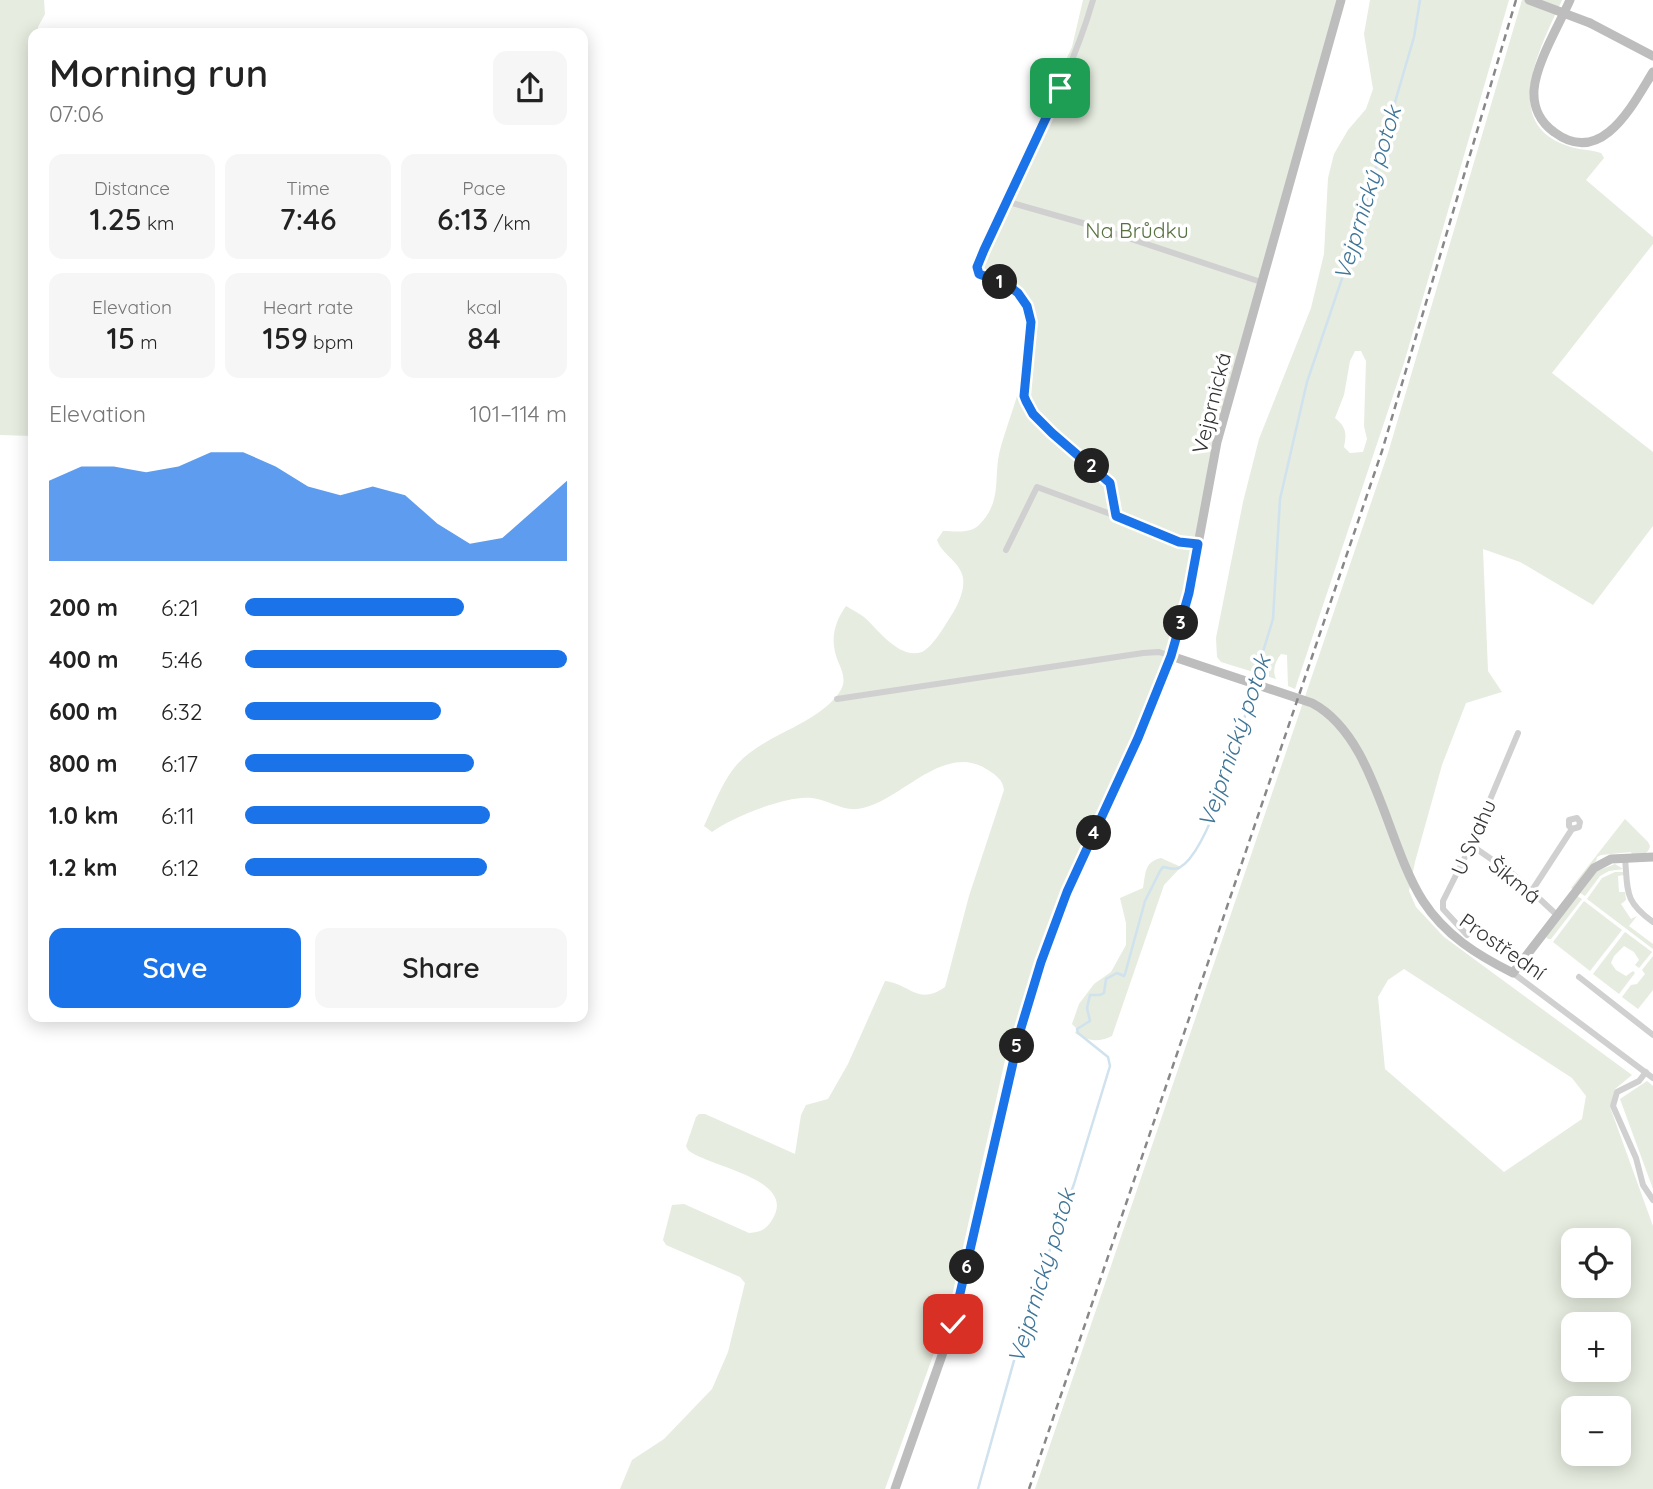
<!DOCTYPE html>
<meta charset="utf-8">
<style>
:root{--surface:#fff;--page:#f6f6f6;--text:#222;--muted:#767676;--accent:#1a73e8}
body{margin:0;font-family:Quicksand,sans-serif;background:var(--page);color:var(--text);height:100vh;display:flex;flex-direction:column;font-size:26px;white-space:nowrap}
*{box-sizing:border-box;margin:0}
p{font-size:23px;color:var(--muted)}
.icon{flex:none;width:38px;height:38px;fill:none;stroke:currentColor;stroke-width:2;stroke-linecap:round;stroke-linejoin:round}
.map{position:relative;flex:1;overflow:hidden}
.details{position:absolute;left:28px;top:28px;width:560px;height:994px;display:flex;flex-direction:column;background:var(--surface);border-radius:14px;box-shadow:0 4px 18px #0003}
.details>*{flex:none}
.controls{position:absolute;left:1561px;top:1228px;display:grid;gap:14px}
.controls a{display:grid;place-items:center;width:70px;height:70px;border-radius:14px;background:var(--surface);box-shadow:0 4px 18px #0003;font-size:35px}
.pin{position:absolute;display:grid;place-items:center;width:60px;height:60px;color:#fff;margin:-30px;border-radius:14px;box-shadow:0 4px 10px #0006}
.km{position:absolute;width:35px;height:35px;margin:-18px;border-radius:50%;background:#222;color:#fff;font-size:19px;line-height:35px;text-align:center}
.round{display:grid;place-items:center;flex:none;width:74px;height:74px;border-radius:14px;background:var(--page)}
.summary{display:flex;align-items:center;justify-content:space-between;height:119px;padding:0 21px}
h1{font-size:38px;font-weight:600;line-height:52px}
.metrics{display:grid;grid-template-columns:repeat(3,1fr);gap:10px;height:119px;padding:7px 21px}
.metrics div{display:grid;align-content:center;border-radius:14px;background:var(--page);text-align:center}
.metrics b{font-size:30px;font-weight:600}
.metrics small{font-size:19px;font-weight:400}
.metrics p{font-size:19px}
.chart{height:196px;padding:14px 21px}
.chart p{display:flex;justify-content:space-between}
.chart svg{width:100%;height:126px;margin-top:7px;fill:var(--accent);opacity:.7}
.cta{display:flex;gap:14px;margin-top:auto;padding:14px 21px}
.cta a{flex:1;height:80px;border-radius:14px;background:var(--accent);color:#fff;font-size:28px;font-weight:600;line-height:80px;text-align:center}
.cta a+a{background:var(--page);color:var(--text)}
ul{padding:0 21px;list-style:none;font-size:23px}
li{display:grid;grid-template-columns:112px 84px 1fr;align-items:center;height:52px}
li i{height:18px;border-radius:9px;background:var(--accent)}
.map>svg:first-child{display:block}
.green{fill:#e6ecdf;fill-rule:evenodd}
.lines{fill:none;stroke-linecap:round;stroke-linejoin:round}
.stream{stroke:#cfe2ee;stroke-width:2.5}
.street{stroke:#d0d0d0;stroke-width:6}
.secondary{stroke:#bdbdbd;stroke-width:9}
.rail{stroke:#888;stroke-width:2.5;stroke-dasharray:7 5;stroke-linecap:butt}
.secondary-bridge{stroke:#bdbdbd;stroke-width:9}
.route-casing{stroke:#fff;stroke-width:14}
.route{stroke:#1a73e8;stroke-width:9}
.labels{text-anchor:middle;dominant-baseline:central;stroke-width:7;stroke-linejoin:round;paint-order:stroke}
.park-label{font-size:21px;fill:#56703f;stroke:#fff}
.street-label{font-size:21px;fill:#333;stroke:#fff}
.water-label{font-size:23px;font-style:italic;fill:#3f7597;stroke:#fff}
</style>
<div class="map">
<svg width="1653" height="1489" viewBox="0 0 1653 1489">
<rect width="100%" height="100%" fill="#fff"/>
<g class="green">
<path d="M0 0H44L45 14 38 27V33H33V436L0 435Z"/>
<path d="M1083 0H1341L1217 442 1171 656 1067 892 1020 1032 1012 1029 948 1314 885 1489H620L632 1460 664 1439 712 1389 728 1352 745 1283 740 1277 666 1245 663 1240 672 1205 684 1204 749 1233C760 1232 766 1230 772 1220 799 1178 707 1167 688 1150L686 1146 696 1117 699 1114H705L795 1154 801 1115 806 1105 828 1099 848 1064 885 981C910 984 918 1006 945 987L969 896 1004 790C1003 780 996 775 988 770 945 741 903 799 863 808 844 813 830 800 812 798 787 795 732 817 712 832L704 826C713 807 721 785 734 768 761 734 813 728 839 693 850 678 838 666 835 652 831 635 836 620 846 606 852 610 859 613 864 617 878 629 899 660 922 652 932 647 943 629 949 619 957 608 967 588 962 574 957 560 941 553 937 540L943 531C955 531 970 534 979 525 1003 501 993 478 1000 450 1010 412 1043 339 1023 303 1013 286 989 279 972 274L971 268 1048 107 1056 81 1072 47Z"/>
<path d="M1370 0H1509L1404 363 1295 689 1288 686 1287 655 1281 654C1275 662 1272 670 1276 679L1221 662 1217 657 1216 638 1243 502 1259 439 1311 308 1324 254 1328 178 1334 154 1348 130 1366 109 1373 89 1364 34ZM1355 351H1361L1366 361 1364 426 1367 439 1363 452 1350 453 1344 447C1347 433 1346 427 1335 418L1344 395 1350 361Z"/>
<path d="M1522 0H1562C1543 42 1499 121 1565 145 1576 150 1589 149 1601 153L1604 158 1586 180 1653 237V244L1552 373 1653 452V526L1593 605 1520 562 1483 549 1488 671 1502 692 1466 703 1442 765 1415 862 1409 891 1416 907 1444 937 1632 1075 1615 1089 1610 1107 1653 1226V1489H1035L1388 453ZM1404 969 1572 1078 1586 1096 1582 1119 1504 1172 1385 1069 1378 997 1388 980ZM1573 1241H1619V1286H1573ZM1573 1325H1619V1370H1573ZM1573 1409H1619V1454H1573Z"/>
<path d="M1625 819 1648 842 1650 846C1648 856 1640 854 1632 854L1631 852 1601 855 1597 857 1596 861 1573 889 1571 888Z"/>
<path d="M1161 858 1181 867 1164 885 1112 1036C1097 1043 1089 1041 1075 1033L1077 1029 1072 1024 1079 1004 1094 984 1111 972 1126 945V923L1120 898 1143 888C1146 873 1144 862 1161 858Z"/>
<path d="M1615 864 1623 869 1609 871 1600 876 1585 896 1580 893 1597 871Z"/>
<path d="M1615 872H1624V875L1618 876 1619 892H1625L1626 900 1621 904 1631 919 1637 916 1629 926 1653 944V949L1587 899 1602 878Z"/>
<path d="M1577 896 1582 899 1551 939H1548L1546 937Z"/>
<path d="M1584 901 1622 930 1590 971 1553 942Z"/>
<path d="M1625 932 1652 952 1639 968 1635 965 1639 960 1634 952 1624 946 1614 956 1611 963 1616 970 1626 976 1633 971 1635 973 1619 994 1593 974Z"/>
<path d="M1653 956V990L1638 1009 1622 997 1631 985 1637 984 1645 974 1642 970Z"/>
<path d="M1647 1081 1653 1086V1189L1620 1099Z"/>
</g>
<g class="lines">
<g class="stream">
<path d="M1254 681 1273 619 1280 499 1307 382 1354 243 1414 37 1420 0"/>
<path d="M978 1489 1029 1307 1074 1184 1110 1066 1108 1057 1078 1033 1077 1029 1090 1021 1087 1008 1090 995H1100L1104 993 1106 979 1117 973 1124 976 1125 974 1145 901 1160 871 1163 867C1169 868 1174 870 1179 868 1211 851 1244 723 1252 687"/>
</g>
<g class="street">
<path d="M1093 0C1066 94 1012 177 977 267L979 274 1006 284 1018 293 1027 306 1031 322 1030 347 1023 396 1033 414 1110 483 1116 516"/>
<path d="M1005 201 1086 224 1261 282"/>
<path d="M1006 550 1037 487 1116 516 1179 542 1198 544"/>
<path d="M837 699 1143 653 1159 652 1171 656"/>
<path d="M1471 845 1514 875 1558 916"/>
<path d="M1625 858C1628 892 1624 901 1653 922"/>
<path d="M1531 892 1572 829 1579 827 1580 822 1577 818 1569 820V826L1572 829"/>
<path d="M1467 935 1443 909V901L1471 845 1518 733"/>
<path d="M1513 973 1653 1078"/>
<path d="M1579 977 1653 1035"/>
<path d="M1646 1072 1639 1081 1617 1092 1613 1106 1636 1158 1643 1185 1653 1200"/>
</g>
<g class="secondary">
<path d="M1570 0C1559 25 1536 63 1534 90 1533 107 1540 122 1554 132 1602 168 1633 104 1653 72"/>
<path d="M1590 23 1653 56"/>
<path d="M1171 656 1312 703C1375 736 1386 843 1423 901 1445 935 1477 955 1513 973L1594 868 1611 859 1653 857"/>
<path d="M895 1489 953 1324 1020 1032 1041 962 1067 892 1138 738 1171 656 1189 593 1217 442 1341 0"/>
</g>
<path class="rail" d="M1029 1489 1382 451 1516 0"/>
<path class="secondary-bridge" d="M1529 0 1590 23"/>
</g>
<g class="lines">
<g class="route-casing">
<path id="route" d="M953 1324 1021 1028 1041 962 1067 892 1138 738 1171 656 1189 593 1198 544 1179 542 1116 516 1110 483 1052 433 1033 414 1026 401 1024 396 1031 322 1027 306 1018 293 1006 284 979 274 977 267 984 250 1060 88"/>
</g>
<use href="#route" class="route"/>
</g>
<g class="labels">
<g class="park-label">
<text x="1137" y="230">Na Brůdku</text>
</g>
<g class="street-label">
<text transform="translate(1211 403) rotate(-76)">Vejprnická</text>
<text transform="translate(1473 837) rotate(-66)">U Svahu</text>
<text transform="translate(1515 880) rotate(39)">Šikmá</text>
<text transform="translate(1503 946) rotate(35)">Prostřední</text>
</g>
<g class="water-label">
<text transform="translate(1367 193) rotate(-73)">Vejprnický potok</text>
<text transform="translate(1234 741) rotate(-71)">Vejprnický potok</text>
<text transform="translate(1041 1276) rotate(-73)">Vejprnický potok</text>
</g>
</g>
</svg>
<div class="controls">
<a><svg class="icon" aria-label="locate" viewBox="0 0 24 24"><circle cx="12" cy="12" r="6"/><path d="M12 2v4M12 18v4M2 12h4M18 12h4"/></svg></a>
<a>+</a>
<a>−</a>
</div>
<div class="pin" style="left:1060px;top:88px;background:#1e9e55"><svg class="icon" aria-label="arrive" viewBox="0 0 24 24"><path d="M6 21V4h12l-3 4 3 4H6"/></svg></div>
<div class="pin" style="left:953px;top:1324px;background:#d93025"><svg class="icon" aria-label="check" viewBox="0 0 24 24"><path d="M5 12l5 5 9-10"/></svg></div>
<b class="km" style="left:1000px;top:282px">1</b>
<b class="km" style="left:1092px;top:466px">2</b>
<b class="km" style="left:1181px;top:623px">3</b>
<b class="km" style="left:1094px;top:833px">4</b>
<b class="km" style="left:1017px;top:1046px">5</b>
<b class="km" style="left:967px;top:1267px">6</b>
<section class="details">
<div class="summary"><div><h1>Morning run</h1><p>07:06</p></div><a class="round"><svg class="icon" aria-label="share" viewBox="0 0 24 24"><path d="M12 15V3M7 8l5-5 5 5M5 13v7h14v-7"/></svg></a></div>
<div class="metrics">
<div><p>Distance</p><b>1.25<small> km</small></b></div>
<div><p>Time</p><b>7:46</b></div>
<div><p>Pace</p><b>6:13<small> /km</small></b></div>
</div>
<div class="metrics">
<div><p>Elevation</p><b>15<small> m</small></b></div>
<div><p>Heart rate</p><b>159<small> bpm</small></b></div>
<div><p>kcal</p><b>84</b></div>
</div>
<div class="chart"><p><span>Elevation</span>101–114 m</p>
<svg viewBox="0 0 160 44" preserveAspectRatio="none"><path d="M0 44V16L10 11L20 11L30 13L40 11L50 6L60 6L70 11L80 18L90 21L100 18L110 21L120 31L130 38L140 36L150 26L160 16V44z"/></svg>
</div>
<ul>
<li><b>200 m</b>6:21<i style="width:68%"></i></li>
<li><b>400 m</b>5:46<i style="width:100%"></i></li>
<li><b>600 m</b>6:32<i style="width:61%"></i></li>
<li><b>800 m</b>6:17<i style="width:71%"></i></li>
<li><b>1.0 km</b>6:11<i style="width:76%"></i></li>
<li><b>1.2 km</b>6:12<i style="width:75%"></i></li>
</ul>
<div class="cta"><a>Save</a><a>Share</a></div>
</section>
</div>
